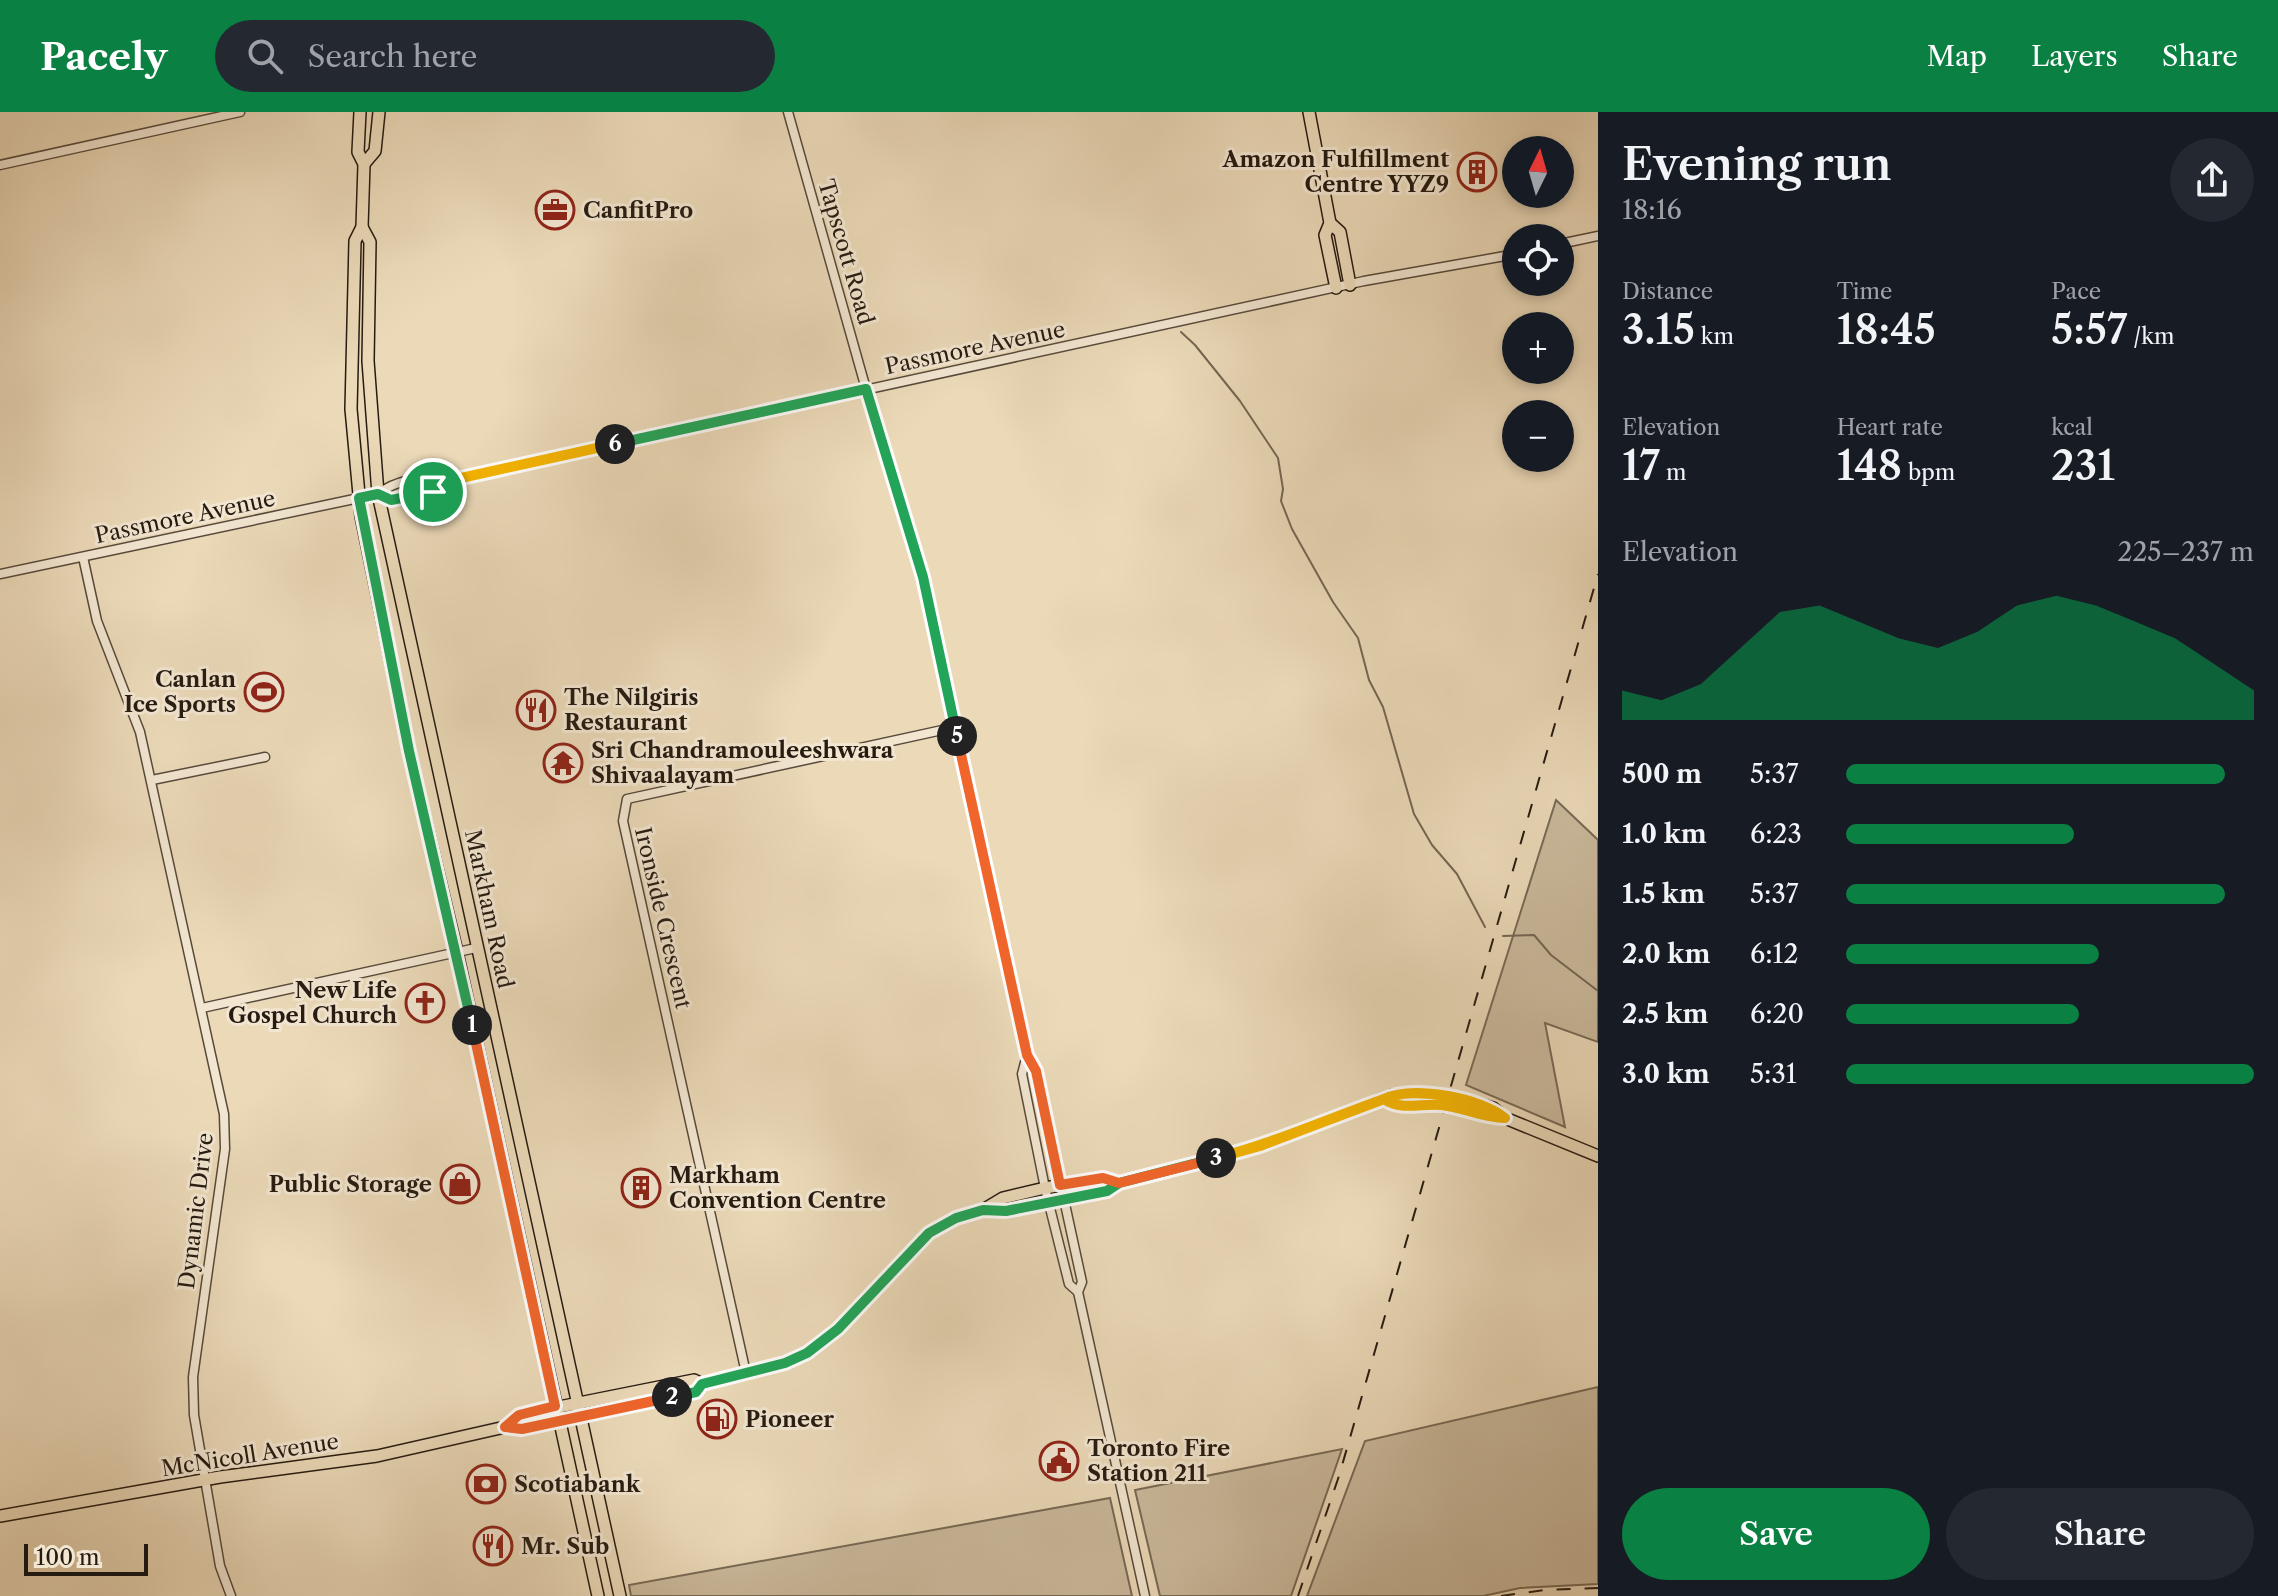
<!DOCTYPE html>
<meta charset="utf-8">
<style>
:root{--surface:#171b24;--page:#242831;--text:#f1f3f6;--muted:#9ea1a6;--accent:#0b8043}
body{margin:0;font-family:"Libre Caslon Text",serif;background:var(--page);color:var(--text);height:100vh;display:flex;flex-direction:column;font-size:30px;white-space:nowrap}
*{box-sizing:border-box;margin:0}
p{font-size:26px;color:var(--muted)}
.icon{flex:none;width:44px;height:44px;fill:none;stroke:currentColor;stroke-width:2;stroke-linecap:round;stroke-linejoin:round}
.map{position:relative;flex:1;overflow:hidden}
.details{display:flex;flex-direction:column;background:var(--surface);width:680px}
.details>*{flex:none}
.needle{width:52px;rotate:5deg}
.buttons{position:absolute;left:1502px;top:24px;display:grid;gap:16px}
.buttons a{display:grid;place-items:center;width:72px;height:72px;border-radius:50%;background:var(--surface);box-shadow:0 4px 12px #0003;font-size:40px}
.scale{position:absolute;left:24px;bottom:20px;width:124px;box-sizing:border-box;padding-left:8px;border:4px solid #261b11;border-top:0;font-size:22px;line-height:28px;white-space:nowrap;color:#261b11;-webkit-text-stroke:6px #f2e6d1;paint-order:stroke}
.pin{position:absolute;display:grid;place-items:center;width:68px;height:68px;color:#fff;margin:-34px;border:4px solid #fff;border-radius:50%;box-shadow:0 2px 8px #0007}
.km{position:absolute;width:40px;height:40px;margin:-20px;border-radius:50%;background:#222;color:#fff;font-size:22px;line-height:40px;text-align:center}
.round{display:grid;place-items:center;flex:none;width:84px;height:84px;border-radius:42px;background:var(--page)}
.overview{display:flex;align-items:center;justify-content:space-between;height:136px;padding:0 24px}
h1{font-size:44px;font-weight:600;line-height:60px}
.stats{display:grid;grid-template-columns:repeat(3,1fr);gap:12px;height:136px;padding:8px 24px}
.stats div{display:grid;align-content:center}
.stats b{font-size:40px;font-weight:600}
.stats small{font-size:22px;font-weight:400}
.stats p{font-size:22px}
.chart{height:224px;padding:16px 24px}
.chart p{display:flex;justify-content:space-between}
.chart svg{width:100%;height:144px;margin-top:8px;fill:var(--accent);opacity:.7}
.action{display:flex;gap:16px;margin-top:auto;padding:16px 24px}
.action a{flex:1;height:92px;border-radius:48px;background:var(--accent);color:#fff;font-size:32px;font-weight:600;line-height:92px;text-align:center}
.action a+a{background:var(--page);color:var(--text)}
ul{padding:0 24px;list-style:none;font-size:26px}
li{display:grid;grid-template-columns:128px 96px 1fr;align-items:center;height:60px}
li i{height:20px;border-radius:10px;background:var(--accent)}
header{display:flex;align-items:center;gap:48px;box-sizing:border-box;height:112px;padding:0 40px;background:var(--accent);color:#fff}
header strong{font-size:38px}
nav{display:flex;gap:44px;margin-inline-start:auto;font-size:28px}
.search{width:560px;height:72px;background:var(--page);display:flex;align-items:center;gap:20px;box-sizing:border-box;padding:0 28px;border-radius:44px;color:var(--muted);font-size:30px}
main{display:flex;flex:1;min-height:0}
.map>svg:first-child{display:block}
.green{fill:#cab99c;stroke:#786a56;stroke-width:2}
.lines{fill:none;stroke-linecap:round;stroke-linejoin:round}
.stream{stroke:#746653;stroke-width:2}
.minor-casing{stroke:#574a3b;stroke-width:11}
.major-casing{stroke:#261b11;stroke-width:14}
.minor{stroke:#f2e6d1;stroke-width:8}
.major{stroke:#ebd9b8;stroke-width:11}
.rail{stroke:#261b11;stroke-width:2;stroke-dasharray:14 14;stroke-linecap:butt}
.split-1-casing{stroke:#fff;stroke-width:16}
.split-2-casing{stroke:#fff;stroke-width:16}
.split-3-casing{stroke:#fff;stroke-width:16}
.split-4-casing{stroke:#fff;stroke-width:16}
.split-5-casing{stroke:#fff;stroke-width:16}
.split-6-casing{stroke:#fff;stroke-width:16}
.split-7-casing{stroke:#fff;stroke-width:16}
.split-1{stroke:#22a559;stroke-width:10}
.split-2{stroke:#f0652b;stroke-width:10}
.split-3{stroke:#22a559;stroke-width:10}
.split-4{stroke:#f5b400;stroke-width:10}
.split-5{stroke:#f0652b;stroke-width:10}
.split-6{stroke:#22a559;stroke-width:10}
.split-7{stroke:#f5b400;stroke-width:10}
.labels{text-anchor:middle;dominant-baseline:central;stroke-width:6;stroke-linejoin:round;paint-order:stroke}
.poi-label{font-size:22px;font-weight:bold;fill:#261b11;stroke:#f2e6d1;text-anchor:start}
.street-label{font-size:22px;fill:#261b11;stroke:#f2e6d1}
</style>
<header>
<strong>Pacely</strong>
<div class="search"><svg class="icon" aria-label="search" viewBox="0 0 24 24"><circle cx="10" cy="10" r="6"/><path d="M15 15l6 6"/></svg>Search here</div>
<nav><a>Map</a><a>Layers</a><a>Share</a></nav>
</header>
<main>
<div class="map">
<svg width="1598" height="1484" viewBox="0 0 1598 1484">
<rect width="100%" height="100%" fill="#ebd9b8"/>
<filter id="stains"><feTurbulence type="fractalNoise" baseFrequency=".0025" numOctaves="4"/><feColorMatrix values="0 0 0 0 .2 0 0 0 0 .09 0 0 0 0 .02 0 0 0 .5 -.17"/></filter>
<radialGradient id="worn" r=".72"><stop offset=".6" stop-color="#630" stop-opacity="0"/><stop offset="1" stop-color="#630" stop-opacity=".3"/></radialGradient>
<g class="green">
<path d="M1556 688 1598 728V930L1545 911 1565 1015 1466 973Z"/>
<path d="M1598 1275V1472L1520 1476 1483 1484H1307L1365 1329Z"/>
<path d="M1342 1337 1291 1484H1160L1135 1378Z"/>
<path d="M1110 1386 1132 1484H631L629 1473Z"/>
</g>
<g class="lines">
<g class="stream">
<path d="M1181 220 1195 233 1240 289 1278 346 1283 377 1281 389 1292 417 1333 490 1358 526 1369 568 1383 595 1414 702 1432 733 1457 762 1485 815"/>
<path d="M1503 824 1534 823 1551 843 1598 879"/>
</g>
<g class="minor-casing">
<g id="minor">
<path d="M788 0 866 277 923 465 1027 943 1036 959 1082 1170 1078 1180 1145 1484"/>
<path d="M0 53 240 0"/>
<path d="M1560 132 1598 124"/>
<path d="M378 382 391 388 433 380 443 370 1364 169 1516 142"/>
<path d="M83 445 97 509 140 620 224 1002 225 1037 193 1265 194 1303 220 1454 231 1484"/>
<path d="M0 462 378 382C393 370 424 361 443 370"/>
<path d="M152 668 265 645"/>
<path d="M202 896 476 836"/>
<path d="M1027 943 1022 962 1045 1076 1069 1172 1078 1180"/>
<path d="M746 1261 623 709 627 687 956 615"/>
</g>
</g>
<g class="major-casing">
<g id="major">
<path d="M360 0 358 40 364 52 362 115 355 129 351 297 361 404 409 639 457 840 598 1484"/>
<path d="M1309 0 1330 111 1325 123 1336 176"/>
<path d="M364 52 375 39 379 0"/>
<path d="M1330 111 1340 120 1350 173"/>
<path d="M362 115 370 130 368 249 378 382 620 1484"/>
<path d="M1384 987C1400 999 1422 991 1441 993 1463 995 1482 1006 1505 1006"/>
<path d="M983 1098 1006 1099 1107 1079 1119 1071 1260 1034 1392 983 1449 984 1493 996 1505 1006 1598 1044"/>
<path d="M505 1315 519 1303 694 1268 702 1272"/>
<path d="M0 1404 220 1365 377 1344 505 1315 522 1317 548 1312 696 1280 702 1272 785 1251 807 1241 838 1217 929 1121 956 1106 983 1098 1003 1086 1045 1076 1103 1066 1119 1071"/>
</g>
</g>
<use href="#minor" class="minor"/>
<use href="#major" class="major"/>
<g class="rail">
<path d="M1298 1484 1339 1364 1598 462"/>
<path d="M1501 1484 1545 1478 1598 1476"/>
</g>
</g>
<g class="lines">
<g class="split-1-casing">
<path id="split-1" d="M433 380 391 388 378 382 359 386 409 639 472 913"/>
</g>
<g class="split-2-casing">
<path id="split-2" d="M472 913 555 1294 519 1303 505 1315 522 1317 672 1285"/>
</g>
<g class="split-3-casing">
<path id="split-3" d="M672 1285 696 1280 702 1272 785 1251 807 1241 838 1217 929 1121 956 1106 983 1098 1006 1099 1107 1079 1119 1071 1216 1046"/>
</g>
<g class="split-4-casing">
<path id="split-4" d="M1210 1048 1260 1034 1384 987C1413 973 1481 986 1505 1006 1482 1006 1463 995 1441 993 1422 991 1400 999 1384 987 1328 1007 1274 1031 1216 1046"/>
</g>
<g class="split-5-casing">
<path id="split-5" d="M957 624 1027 943 1036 959 1060 1073 1103 1066 1119 1071 1210 1048"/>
</g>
<g class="split-6-casing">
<path id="split-6" d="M615 332 866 277 923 465 957 624"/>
</g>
<g class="split-7-casing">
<path id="split-7" d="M433 380 443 370 615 332"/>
</g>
<use href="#split-1" class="split-1"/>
<use href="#split-2" class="split-2"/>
<use href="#split-3" class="split-3"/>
<use href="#split-4" class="split-4"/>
<use href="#split-5" class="split-5"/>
<use href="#split-6" class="split-6"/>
<use href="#split-7" class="split-7"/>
</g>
<defs>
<g id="building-ring" transform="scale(2)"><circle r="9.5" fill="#f2e6d1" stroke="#8f2418" stroke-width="1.5"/><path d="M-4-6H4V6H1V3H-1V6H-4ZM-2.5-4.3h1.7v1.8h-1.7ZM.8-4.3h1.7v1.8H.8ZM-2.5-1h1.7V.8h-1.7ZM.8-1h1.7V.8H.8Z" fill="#8f2418"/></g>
<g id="office-ring" transform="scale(2)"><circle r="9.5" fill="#f2e6d1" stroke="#8f2418" stroke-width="1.5"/><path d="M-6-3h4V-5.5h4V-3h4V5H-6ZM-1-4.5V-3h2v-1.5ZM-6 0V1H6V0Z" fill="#8f2418"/></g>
<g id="stadium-ring" transform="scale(2)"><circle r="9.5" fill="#f2e6d1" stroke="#8f2418" stroke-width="1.5"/><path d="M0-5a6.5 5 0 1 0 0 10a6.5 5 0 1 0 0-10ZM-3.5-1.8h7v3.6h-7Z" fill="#8f2418"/></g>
<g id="restaurant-ring" transform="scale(2)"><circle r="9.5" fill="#f2e6d1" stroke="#8f2418" stroke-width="1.5"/><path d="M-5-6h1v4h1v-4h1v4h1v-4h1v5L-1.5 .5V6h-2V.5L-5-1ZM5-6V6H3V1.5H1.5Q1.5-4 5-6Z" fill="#8f2418"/></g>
<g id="temple-ring" transform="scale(2)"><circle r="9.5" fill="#f2e6d1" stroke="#8f2418" stroke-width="1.5"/><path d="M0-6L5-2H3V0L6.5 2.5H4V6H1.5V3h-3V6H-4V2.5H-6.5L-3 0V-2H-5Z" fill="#8f2418"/></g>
<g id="church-ring" transform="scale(2)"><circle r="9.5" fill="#f2e6d1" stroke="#8f2418" stroke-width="1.5"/><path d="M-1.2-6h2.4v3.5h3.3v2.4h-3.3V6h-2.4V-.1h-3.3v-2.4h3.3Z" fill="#8f2418"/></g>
<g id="shop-ring" transform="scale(2)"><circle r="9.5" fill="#f2e6d1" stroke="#8f2418" stroke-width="1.5"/><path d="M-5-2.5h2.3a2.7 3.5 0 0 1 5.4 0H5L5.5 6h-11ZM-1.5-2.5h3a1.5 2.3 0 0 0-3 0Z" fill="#8f2418"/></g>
<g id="fuel-ring" transform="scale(2)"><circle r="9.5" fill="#f2e6d1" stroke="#8f2418" stroke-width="1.5"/><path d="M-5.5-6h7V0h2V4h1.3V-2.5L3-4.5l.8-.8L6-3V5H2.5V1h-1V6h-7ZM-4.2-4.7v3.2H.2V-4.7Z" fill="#8f2418"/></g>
<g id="civic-ring" transform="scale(2)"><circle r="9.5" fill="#f2e6d1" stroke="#8f2418" stroke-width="1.5"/><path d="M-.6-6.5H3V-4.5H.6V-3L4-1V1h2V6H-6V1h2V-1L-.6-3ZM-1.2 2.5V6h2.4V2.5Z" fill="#8f2418"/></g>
<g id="bank-ring" transform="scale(2)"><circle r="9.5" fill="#f2e6d1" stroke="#8f2418" stroke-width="1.5"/><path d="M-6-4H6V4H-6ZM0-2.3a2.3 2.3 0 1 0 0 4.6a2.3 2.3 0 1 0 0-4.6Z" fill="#8f2418"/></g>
</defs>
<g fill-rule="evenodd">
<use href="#building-ring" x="1477" y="60"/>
<use href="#office-ring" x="555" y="98"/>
<use href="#stadium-ring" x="264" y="580"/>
<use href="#restaurant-ring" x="536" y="598"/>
<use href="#temple-ring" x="563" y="651"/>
<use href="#church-ring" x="425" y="891"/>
<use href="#shop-ring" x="460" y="1072"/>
<use href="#building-ring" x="641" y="1076"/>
<use href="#fuel-ring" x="717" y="1307"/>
<use href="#civic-ring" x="1059" y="1349"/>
<use href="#bank-ring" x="486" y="1372"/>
<use href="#restaurant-ring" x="493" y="1434"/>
</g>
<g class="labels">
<g class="poi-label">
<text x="1449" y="47" text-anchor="end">Amazon Fulfillment<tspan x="1449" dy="25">Centre YYZ9</tspan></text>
<text x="583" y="98">CanfitPro</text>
<text x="236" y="567" text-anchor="end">Canlan<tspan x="236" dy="25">Ice Sports</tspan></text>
<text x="564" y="585">The Nilgiris<tspan x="564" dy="25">Restaurant</tspan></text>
<text x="591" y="638">Sri Chandramouleeshwara<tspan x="591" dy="25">Shivaalayam</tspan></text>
<text x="397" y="878" text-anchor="end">New Life<tspan x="397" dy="25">Gospel Church</tspan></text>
<text x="669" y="1063">Markham<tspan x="669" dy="25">Convention Centre</tspan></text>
<text x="432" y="1072" text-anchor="end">Public Storage</text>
<text x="745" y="1307">Pioneer</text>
<text x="1087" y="1336">Toronto Fire<tspan x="1087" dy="25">Station 211</tspan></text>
<text x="514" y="1372">Scotiabank</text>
<text x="521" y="1434">Mr. Sub</text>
</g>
<g class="street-label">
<text transform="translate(846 140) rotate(74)">Tapscott Road</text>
<text transform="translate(975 236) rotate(-12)">Passmore Avenue</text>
<text transform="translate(185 405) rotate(-12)">Passmore Avenue</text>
<text transform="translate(489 797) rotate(78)">Markham Road</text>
<text transform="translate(663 806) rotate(77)">Ironside Crescent</text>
<text transform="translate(196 1099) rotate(-83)">Dynamic Drive</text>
<text transform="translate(250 1343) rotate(-9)">McNicoll Avenue</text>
</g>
</g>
<rect width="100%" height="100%" filter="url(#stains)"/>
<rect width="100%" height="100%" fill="url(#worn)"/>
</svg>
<div class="buttons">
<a><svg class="needle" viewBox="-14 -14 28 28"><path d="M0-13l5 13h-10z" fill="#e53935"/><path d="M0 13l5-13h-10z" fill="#9ea1a6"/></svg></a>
<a><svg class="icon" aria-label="locate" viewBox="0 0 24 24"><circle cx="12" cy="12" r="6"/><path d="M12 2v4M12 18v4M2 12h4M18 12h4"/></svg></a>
<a>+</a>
<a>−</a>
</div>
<div class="scale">100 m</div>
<div class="pin" style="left:433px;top:380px;background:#1e9e55"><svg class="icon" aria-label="arrive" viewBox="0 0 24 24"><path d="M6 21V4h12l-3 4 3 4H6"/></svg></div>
<b class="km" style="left:472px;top:913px">1</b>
<b class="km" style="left:672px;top:1285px">2</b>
<b class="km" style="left:1216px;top:1046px">3</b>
<b class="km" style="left:957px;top:624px">5</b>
<b class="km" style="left:615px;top:332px">6</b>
</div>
<section class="details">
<div class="overview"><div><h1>Evening run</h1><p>18:16</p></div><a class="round"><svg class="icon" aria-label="share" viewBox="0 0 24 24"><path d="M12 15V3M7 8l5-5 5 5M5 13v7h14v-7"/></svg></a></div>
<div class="stats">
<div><p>Distance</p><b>3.15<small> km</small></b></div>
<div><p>Time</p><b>18:45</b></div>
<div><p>Pace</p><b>5:57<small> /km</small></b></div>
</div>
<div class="stats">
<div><p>Elevation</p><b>17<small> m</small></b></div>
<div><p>Heart rate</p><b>148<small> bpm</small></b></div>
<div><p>kcal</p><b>231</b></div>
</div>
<div class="chart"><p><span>Elevation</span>225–237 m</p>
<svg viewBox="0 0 160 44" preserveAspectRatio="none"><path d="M0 44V35L10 38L20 33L30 22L40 11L50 9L60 14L70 19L80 22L90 17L100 9L110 6L120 9L130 14L140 19L150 27L160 35V44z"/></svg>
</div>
<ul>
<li><b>500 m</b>5:37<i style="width:93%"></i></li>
<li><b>1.0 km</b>6:23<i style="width:56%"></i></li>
<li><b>1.5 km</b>5:37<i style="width:93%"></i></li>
<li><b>2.0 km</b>6:12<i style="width:62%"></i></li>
<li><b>2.5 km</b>6:20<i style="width:57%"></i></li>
<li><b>3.0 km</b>5:31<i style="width:100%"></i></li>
</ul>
<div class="action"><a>Save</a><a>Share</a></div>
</section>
</main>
